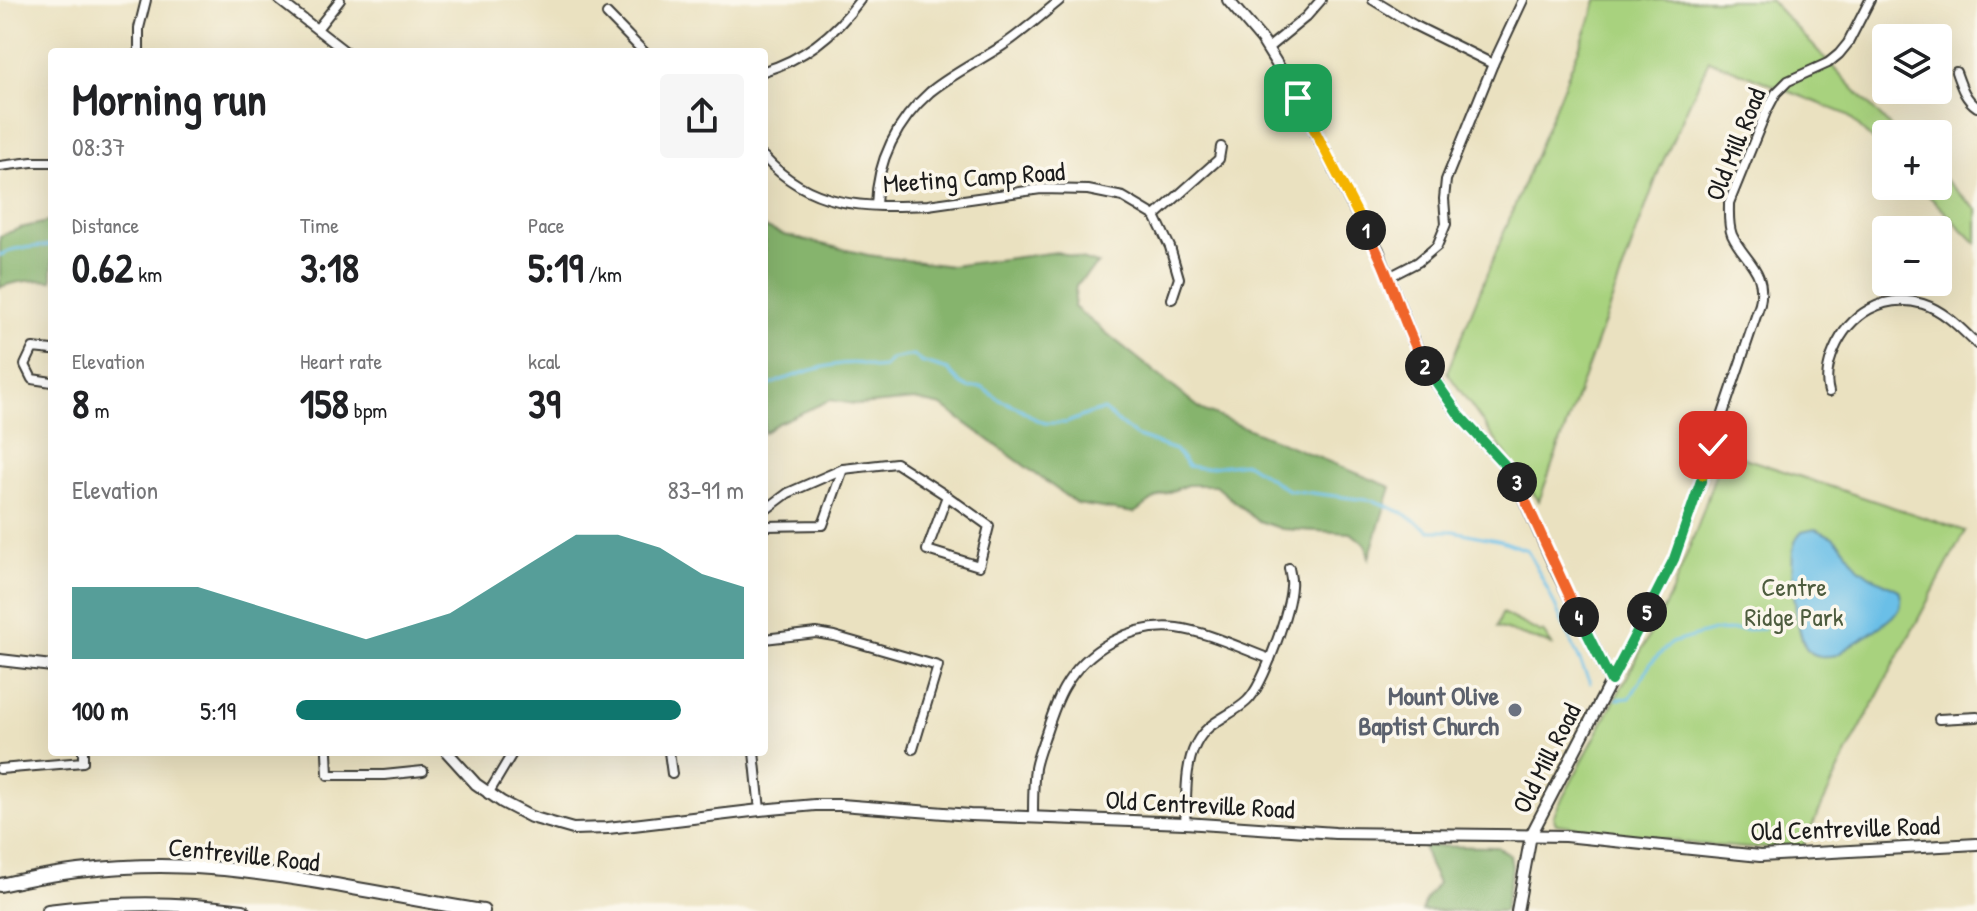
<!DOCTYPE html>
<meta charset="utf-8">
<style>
:root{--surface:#fff;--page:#f6f6f6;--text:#202124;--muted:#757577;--accent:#0f766e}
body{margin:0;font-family:"Patrick Hand",sans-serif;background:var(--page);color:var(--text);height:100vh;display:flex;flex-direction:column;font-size:30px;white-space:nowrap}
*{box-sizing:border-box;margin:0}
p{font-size:26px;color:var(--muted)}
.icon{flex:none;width:44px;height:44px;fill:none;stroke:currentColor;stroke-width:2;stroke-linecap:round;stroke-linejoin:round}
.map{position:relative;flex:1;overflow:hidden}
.sheet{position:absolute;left:48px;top:48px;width:720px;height:708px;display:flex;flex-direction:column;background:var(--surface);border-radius:8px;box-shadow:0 8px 32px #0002}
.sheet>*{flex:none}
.tools{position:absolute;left:1872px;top:24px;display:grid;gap:16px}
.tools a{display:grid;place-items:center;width:80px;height:80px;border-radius:8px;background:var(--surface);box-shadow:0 8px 32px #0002;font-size:40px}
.pin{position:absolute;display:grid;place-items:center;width:68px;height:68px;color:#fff;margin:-34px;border-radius:16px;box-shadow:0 4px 12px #0006}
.km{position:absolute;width:40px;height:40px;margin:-20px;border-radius:50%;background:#222;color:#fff;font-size:22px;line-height:40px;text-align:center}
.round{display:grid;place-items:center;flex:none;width:84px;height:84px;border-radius:8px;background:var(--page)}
.headline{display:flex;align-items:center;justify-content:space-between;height:136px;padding:0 24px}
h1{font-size:44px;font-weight:700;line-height:60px}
.metrics{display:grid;grid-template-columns:repeat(3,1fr);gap:12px;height:136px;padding:8px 24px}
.metrics div{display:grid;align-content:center}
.metrics b{font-size:40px;font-weight:700}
.metrics small{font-size:22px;font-weight:400}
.metrics p{font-size:22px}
.chart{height:224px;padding:16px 24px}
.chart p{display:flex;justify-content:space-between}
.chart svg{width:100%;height:144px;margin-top:8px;fill:var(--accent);opacity:.7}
ul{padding:0 24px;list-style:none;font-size:26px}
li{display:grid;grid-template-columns:128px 96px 1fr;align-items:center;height:60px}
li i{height:20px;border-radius:10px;background:var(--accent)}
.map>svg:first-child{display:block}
.green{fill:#a8d27e;stroke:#62774d;stroke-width:2}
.forest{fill:#86b46d;stroke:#516844;stroke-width:2}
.water{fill:#6abfe7;stroke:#436e82;stroke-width:2}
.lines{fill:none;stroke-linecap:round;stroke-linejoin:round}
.stream{stroke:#6abfe7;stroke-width:3}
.minor-casing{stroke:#3b3a35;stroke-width:12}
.tertiary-casing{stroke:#3b3a35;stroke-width:14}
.trunk-casing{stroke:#3b3a35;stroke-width:16}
.minor{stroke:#fff;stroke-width:8}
.tertiary{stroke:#fff;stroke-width:10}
.trunk{stroke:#fff;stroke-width:12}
.split-1-casing{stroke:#fff;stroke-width:16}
.split-2-casing{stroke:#fff;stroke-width:16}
.split-3-casing{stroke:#fff;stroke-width:16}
.split-4-casing{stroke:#fff;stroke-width:16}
.split-5-casing{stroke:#fff;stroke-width:16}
.split-6-casing{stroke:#fff;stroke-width:16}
.split-7-casing{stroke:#fff;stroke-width:16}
.split-1{stroke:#f5b400;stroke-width:10}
.split-2{stroke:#f0652b;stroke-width:10}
.split-3{stroke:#22a559;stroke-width:10}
.split-4{stroke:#f0652b;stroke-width:10}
.split-5{stroke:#22a559;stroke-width:10}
.split-6{stroke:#22a559;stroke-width:10}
.split-7{stroke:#f5b400;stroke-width:10}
.worship-dot{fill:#6b7280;stroke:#fbf7ec;stroke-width:3}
.labels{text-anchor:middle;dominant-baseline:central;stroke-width:7;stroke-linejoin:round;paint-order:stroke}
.street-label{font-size:26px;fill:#1c1c1c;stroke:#fbf7ec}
.park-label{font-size:26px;fill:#4d5c3e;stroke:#fbf7ec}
.worship-label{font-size:26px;font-weight:bold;fill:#5b616d;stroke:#fbf7ec;text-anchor:end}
</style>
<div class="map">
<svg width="1977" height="911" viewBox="0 0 1977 911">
<rect width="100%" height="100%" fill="#fbf7ec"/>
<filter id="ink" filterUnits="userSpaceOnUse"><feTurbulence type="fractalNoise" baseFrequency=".0125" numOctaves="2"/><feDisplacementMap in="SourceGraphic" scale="16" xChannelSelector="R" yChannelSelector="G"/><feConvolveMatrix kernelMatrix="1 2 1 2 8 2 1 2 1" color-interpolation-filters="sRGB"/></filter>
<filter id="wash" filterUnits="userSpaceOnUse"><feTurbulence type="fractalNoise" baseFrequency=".006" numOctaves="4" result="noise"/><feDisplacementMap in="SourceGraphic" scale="32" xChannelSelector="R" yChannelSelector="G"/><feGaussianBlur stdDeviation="1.8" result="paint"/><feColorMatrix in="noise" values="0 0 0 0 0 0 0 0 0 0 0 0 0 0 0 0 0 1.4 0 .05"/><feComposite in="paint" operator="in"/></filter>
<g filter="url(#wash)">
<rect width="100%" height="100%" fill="#eae1c0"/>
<g class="green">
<path d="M1596 0H1770L1897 134H1886V153L1846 114 1709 60 1660 168 1539 501 1447 372 1592 16Z"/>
<path d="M1938 173 1977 210V244L1919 186H1938Z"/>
<path d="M1723 451 1965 531 1845 757 1802 848H1745L1697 844 1556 824 1553 816 1671 594 1699 523Z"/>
<path d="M1502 613 1541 633 1543 632 1552 645 1497 627Z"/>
</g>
<g class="forest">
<path d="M52 221V281C35 279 17 281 0 287V236L20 228Z"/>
<path d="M764 227 784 235 868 255 951 266 1057 252 1098 264 1076 285 1074 307 1202 410 1391 487 1369 558 1366 545 1351 533 1282 529 1256 520 1215 485H1187L1159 496 1134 513 1077 504 942 406 915 400 860 405 830 400 778 423 764 433Z"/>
<path d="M1423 846 1498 847 1510 855 1512 868 1504 911H1422L1426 899 1438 883 1429 865Z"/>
</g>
<path class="water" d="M1815 529 1833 537 1845 549 1858 567 1870 576 1899 590C1901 597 1903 603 1899 609 1890 623 1852 644 1837 655 1826 657 1815 658 1807 649 1796 636 1788 558 1795 542 1797 537 1798 536 1802 532Z"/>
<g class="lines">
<g class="stream">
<path d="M0 255 15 249 52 245"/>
<path d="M764 387C772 385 779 380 788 378 809 370 853 356 874 368L884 367 891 359 914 355 921 362 948 370 960 383 969 388 981 387 1000 400 1021 409 1035 419 1045 423H1066L1091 413 1103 410 1136 436 1175 450 1188 466 1202 468 1246 463 1288 490 1375 501 1403 513 1430 531H1453L1502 541 1527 550 1546 586 1590 683"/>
<path d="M1617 699 1630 698 1651 663 1671 643 1713 631 1764 629"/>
</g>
</g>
</g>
<g filter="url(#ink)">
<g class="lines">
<g class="minor-casing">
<g id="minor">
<path d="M279 0 346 52"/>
<path d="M1373 0 1414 25 1493 64"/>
<path d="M607 14 644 52"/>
<path d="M317 29 340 0"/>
<path d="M1268 48 1306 17 1321 0"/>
<path d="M139 52V28L146 0"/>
<path d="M764 71C804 59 836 33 860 0"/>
<path d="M1956 72C1961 86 1965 99 1977 107"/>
<path d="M764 157C810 208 864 208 928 205L1041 189 1088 190 1123 197 1155 216 1170 247 1179 278 1172 299"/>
<path d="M0 166 32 162H52"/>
<path d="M876 205C877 161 897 121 930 92 952 74 979 61 1002 46 1023 32 1041 16 1060 0"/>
<path d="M1155 216 1219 159 1221 147"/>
<path d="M1389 277 1418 262 1437 246 1446 224 1444 199 1446 180 1493 64 1523 0"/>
<path d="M52 350 33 348 25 365 32 379 52 382"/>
<path d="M1829 392C1825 378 1828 364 1834 350 1849 315 1883 292 1923 304 1945 311 1961 329 1977 344"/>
<path d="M947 496 989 526 979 566 927 550Z"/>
<path d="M764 511 788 493 843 469 896 463 947 496"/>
<path d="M764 526 823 525 843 469"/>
<path d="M764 639 816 633 834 636 938 666 913 749"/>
<path d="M1611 681 1674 559 1760 304C1767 269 1744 261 1732 235 1728 225 1729 214 1729 203L1766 112 1776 93 1788 81 1828 63 1839 54 1848 43 1870 0"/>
<path d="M1939 719 1977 717"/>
<path d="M327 752 328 775H384L423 771"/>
<path d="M669 752 672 774"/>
<path d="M754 752 760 810"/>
<path d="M0 769 83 762V752"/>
<path d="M488 794 513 752"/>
<path d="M1033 817C1033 801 1033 784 1035 768 1037 757 1042 745 1046 733 1051 718 1056 702 1064 688 1086 649 1132 623 1177 628 1208 632 1240 648 1270 659"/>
<path d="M1185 823C1187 797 1184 767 1196 744 1207 721 1230 717 1247 701 1264 685 1290 609 1291 586 1292 580 1290 574 1289 568"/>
</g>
</g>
<g class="tertiary-casing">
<g id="tertiary">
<path d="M1228 0 1262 40 1298 98 1356 212 1378 250 1410 334 1427 369 1459 415 1504 464 1516 481 1559 576 1611 681 1531 835 1517 911"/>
<path d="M0 660 52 666"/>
<path d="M447 752 476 784 502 802 531 817 573 829 608 828 760 810 815 805H841L970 815 1185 823 1335 833 1565 836 1760 856 1977 844"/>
</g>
</g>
<g class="trunk-casing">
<g id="trunk">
<path d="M0 885C72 868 150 862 224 869 311 878 397 897 483 911"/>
<path d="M48 911C113 902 179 902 243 911"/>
</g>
</g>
<use href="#minor" class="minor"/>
<use href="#tertiary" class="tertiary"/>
<use href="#trunk" class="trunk"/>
</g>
</g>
<g class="lines" filter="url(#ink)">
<g class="split-1-casing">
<path id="split-1" d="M1298 98 1366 230"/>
</g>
<g class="split-2-casing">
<path id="split-2" d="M1366 230C1391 273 1401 322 1425 366"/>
</g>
<g class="split-3-casing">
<path id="split-3" d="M1425 366 1459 415 1504 464 1517 482"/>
</g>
<g class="split-4-casing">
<path id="split-4" d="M1517 482 1579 617"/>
</g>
<g class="split-5-casing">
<path id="split-5" d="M1579 617 1611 681 1647 612"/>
</g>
<g class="split-6-casing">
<path id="split-6" d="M1647 612 1674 559 1703 475"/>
</g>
<g class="split-7-casing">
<path id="split-7" d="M1703 475 1713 445"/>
</g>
<use href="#split-1" class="split-1"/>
<use href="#split-2" class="split-2"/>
<use href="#split-3" class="split-3"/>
<use href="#split-4" class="split-4"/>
<use href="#split-5" class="split-5"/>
<use href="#split-6" class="split-6"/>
<use href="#split-7" class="split-7"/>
</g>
<circle class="worship-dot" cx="1515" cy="710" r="8"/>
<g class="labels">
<g class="street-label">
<text transform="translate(1735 144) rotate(-68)">Old Mill Road</text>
<text transform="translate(974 177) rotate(-4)">Meeting Camp Road</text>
<text transform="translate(1546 758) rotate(-63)">Old Mill Road</text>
<text transform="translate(1200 804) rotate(3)">Old Centreville Road</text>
<text transform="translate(1845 828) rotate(-2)">Old Centreville Road</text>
<text transform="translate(244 854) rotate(6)">Centreville Road</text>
</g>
<g class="park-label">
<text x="1794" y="586">Centre<tspan x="1794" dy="30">Ridge Park</tspan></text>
</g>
<g class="worship-label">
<text x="1499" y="695">Mount Olive<tspan x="1499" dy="30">Baptist Church</tspan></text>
</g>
</g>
</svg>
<div class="tools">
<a><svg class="icon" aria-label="layers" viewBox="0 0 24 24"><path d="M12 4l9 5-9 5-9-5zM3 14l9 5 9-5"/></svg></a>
<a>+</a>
<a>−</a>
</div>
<div class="pin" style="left:1298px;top:98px;background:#1e9e55"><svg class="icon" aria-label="arrive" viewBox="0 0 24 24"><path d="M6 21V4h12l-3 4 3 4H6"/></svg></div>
<div class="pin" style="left:1713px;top:445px;background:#d93025"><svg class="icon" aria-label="check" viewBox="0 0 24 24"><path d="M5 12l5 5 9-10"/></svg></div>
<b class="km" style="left:1366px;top:230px">1</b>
<b class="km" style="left:1425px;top:366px">2</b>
<b class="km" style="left:1517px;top:482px">3</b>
<b class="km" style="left:1579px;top:617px">4</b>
<b class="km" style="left:1647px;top:612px">5</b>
<section class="sheet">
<div class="headline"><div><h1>Morning run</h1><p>08:37</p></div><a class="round"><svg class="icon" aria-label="share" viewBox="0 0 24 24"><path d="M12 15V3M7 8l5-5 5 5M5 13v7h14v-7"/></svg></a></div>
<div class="metrics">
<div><p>Distance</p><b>0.62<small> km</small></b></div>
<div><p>Time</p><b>3:18</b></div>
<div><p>Pace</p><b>5:19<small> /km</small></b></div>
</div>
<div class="metrics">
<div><p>Elevation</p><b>8<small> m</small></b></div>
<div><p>Heart rate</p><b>158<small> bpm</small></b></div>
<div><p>kcal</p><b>39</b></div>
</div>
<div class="chart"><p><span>Elevation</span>83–91 m</p>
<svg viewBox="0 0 160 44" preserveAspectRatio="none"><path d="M0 44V22L10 22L20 22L30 22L40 26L50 30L60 34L70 38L80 34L90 30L100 22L110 14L120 6L130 6L140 10L150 18L160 22V44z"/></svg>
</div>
<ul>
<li><b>100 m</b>5:19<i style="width:86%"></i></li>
</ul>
</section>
</div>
